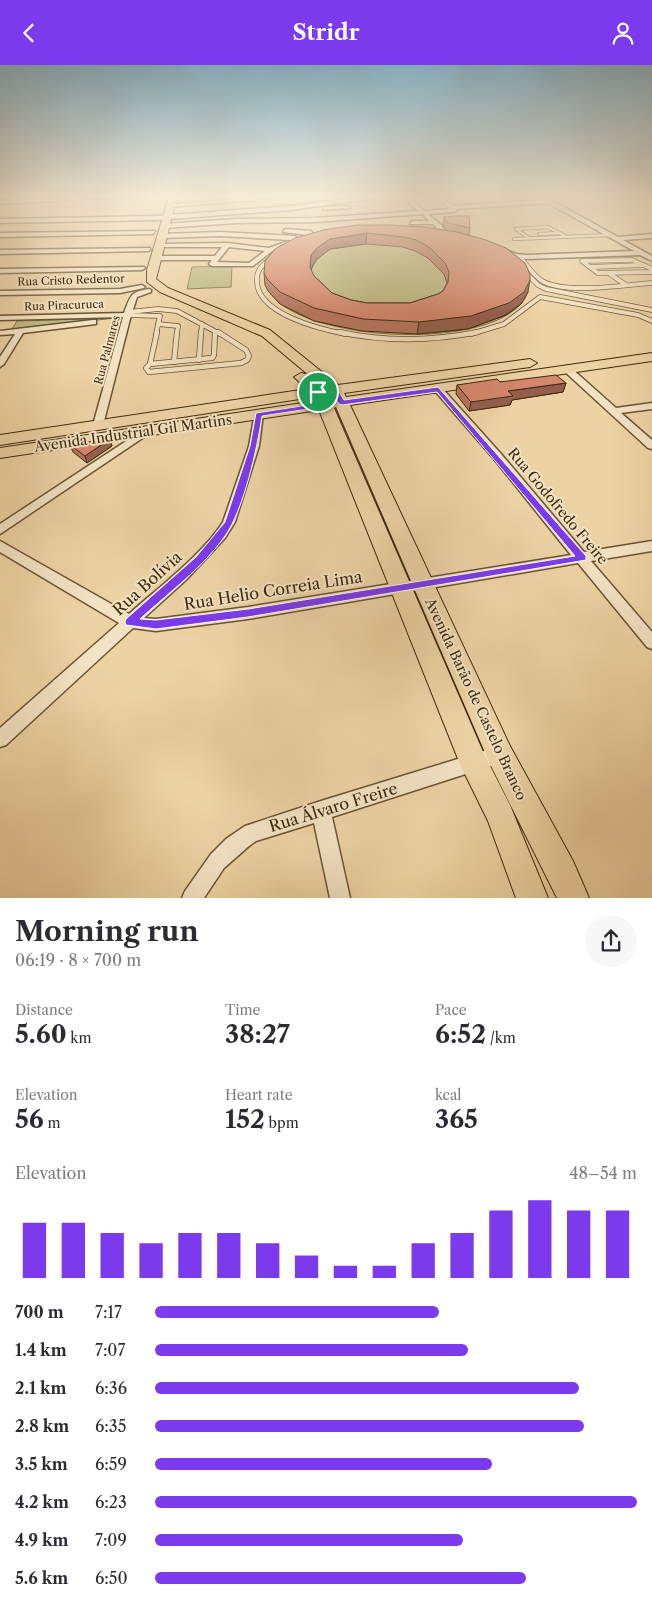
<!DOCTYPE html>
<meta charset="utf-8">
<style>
:root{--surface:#fff;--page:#f7f7f7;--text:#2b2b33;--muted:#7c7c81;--accent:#7c3aed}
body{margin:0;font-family:"Libre Caslon Text",serif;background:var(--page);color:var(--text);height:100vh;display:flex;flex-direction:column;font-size:19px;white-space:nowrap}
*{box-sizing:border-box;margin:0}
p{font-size:16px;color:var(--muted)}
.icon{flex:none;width:28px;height:28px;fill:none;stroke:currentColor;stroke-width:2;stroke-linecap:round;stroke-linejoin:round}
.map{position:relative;height:833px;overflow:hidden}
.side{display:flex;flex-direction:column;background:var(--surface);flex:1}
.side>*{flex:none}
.pin{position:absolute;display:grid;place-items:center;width:42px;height:42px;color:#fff;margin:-21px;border:2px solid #fff;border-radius:50%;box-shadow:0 1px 5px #0007}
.round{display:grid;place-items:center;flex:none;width:52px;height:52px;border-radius:26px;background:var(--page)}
.head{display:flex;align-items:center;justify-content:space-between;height:85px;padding:0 15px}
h1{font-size:28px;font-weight:800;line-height:38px}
.figures{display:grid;grid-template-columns:repeat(3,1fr);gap:8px;height:85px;padding:5px 15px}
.figures div{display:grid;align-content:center}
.figures b{font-size:25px;font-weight:800}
.figures small{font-size:14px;font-weight:400}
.figures p{font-size:14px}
.chart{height:140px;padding:10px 15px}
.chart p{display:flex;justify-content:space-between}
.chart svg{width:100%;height:90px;margin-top:5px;stroke:var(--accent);stroke-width:6}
ul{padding:0 15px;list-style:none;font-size:16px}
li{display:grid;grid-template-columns:80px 60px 1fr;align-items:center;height:38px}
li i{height:12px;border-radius:6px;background:var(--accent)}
header{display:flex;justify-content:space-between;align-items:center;height:65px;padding:0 15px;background:var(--accent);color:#fff;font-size:22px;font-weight:800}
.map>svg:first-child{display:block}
.green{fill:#beba81;stroke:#7e7248}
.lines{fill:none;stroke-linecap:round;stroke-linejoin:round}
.service-far2-casing{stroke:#6a5434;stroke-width:4}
.service-far1-casing{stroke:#6a5434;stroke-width:5.5}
.service-casing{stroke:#6a5434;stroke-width:6}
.minor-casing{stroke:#6a5434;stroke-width:3}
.primary-casing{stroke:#3e2a0f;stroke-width:2}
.service-far2{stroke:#f3e2c3;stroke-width:2.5}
.service-far1{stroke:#f3e2c3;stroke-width:4}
.service{stroke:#f3e2c3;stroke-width:4.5}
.minor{fill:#f3e2c3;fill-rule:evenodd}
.primary{fill:#edd2a3;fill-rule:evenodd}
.wall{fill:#b6745d;stroke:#3e2a0f;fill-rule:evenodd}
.shaded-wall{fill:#945e4c;stroke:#3e2a0f}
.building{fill:#d4876c;stroke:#3e2a0f;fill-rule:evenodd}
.route{fill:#7c3aed;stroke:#fff;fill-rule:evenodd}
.labels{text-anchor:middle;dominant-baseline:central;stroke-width:4;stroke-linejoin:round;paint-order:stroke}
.far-street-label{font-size:11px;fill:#3e2a0f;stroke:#f3e2c3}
.street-label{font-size:14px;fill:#3e2a0f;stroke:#f3e2c3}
.near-street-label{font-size:16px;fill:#3e2a0f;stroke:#f3e2c3}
</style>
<header><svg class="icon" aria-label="back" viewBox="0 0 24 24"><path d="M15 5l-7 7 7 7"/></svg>Stridr<svg class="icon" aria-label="person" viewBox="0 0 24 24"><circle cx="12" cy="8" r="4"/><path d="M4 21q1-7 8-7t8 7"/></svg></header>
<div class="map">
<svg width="652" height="833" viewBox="0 0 652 833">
<rect width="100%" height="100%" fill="#edd2a3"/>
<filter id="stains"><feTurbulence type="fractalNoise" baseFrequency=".004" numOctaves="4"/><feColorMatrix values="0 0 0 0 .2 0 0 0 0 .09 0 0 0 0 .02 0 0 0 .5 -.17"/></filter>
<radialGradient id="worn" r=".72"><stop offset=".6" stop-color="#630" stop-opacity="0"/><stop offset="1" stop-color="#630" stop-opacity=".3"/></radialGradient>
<g class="green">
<path d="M373 169 528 227C504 296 250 275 266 207Z"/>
<path d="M232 201 231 222 187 224 192 202Z"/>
<path d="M116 253 12 264 17 256Z"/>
</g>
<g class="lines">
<g class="service-far2-casing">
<g id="service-far2">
<path d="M539 169 560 168"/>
<path d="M529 173 516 164 548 162 567 172"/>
<path d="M514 174 610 170"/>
</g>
</g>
<g class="service-far1-casing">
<g id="service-far1">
<path d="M520 192C527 200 534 212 544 217 568 229 625 220 652 218"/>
<path d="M270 194C262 200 256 206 257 216 257 249 320 264 345 269"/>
<path d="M590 202 643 200"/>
<path d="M652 204 632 195 582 196 598 208 652 207"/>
<path d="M525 207 538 220 546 224 652 245"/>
<path d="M610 209 626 220"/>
<path d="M129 247 158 244 177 246 220 269"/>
<path d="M128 250 160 251 156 269"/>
<path d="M158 259 178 261 177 269"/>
<path d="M201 269 202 259"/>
<path d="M471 269 504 259 540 232 638 250 652 256"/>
</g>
</g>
<g class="service-casing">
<g id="service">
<path d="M157 267 150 299 146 303 149 307 241 298 247 295 249 291 246 285 218 267"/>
<path d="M339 267C385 277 432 276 478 267"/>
<path d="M199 295 201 267"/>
<path d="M174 297 177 267"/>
<path d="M150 299 212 293 214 290 215 267"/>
</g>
</g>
<g class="minor-casing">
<g id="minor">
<path d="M75 132H125L0 139V135Z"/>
<path d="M257 132H287L170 142 167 140Z"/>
<path d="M360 132H383L291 145 156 155 0 158V154L156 151 291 141Z"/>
<path d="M403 132H409L424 146 450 144 437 132H443L454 141 543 135 540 132H546L618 172 652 169V173L623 175 652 191V196L640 190 526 194 513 192 500 186V184L502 183 516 189 526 190 634 186 548 138 457 144 455 147 428 149 441 160 446 168 443 170 433 159H410L412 156H429L422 149 315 157 236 158 164 163 161 161 164 159 236 154 315 153 418 146Z"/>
<path d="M325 142 347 141 350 143 323 145Z"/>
<path d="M285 164 311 166 314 170 311 172 308 170 283 167Z"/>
<path d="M155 166 153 169 0 172V168Z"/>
<path d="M220 167 295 171 298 175 272 186 253 201H212L209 199 212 195H156L153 193 156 191H215L222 182H157V180L159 179 227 178 269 183 291 175 220 171 162 173 159 171 162 169ZM229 182 265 186 249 198 217 197Z"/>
<path d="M150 183V185L148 186 0 189V185Z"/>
<path d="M144 202 145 203 142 205 0 208V204Z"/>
<path d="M142 220 145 222 144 223 120 228 0 230V226L120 224Z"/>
<path d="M149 224 151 225V227L137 232 130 254 103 360 98 363 93 360 123 252 0 255V251L124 248C131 230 130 227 149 224Z"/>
<path d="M93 255H96V259L23 268 4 299 0 302V292L15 269 0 270V266Z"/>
<path d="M567 301 570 302 616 343 652 338V344L621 348 652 375V384L648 383 564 306V302Z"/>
<path d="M438 321 441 322 502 390 584 487 652 476V486L591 496 652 567V584L647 582 578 498 248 554 156 566 133 563 6 680 0 682V663L119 558 0 487V476L129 549C158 523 203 489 223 457L249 381 255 347 258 346 263 349 259 381 235 457 225 473 186 515 144 553 156 554 248 542 571 490 494 394 435 326V322Z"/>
<path d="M146 363 151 366 150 368 0 469V459Z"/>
<path d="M500 681 506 684 509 690 506 696 332 752 350 833H330L314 758 256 776 249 781 224 803 204 833H182L185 826 211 789 226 774 245 761 321 736Z"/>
</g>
</g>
<g class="primary-casing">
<path id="primary" d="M169 132H177L156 214 168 223 270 265 338 320 530 294 537 298 530 302 344 328 346 332 652 288V296L350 340 510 681 573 796 589 833H557L490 699 336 342 334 343 484 689 510 740 548 833H516L488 756 460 699 319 345 0 393V383L316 336 313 332 0 380V370L307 324 294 312 301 308 306 309 323 322 262 271 160 227 147 217V205ZM327 330H330L332 334H329Z"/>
</g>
<use href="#service-far2" class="service-far2"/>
<use href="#service-far1" class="service-far1"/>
<use href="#service" class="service"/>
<use href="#minor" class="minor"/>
<use href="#primary" class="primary"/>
</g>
<g class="wall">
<path d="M444 152 470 163 469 170 528 227 521 239 506 250 468 264 417 269 362 266 314 256 280 239 268 226 265 220 264 208 324 165H447L443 160ZM366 179 403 182 415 186 428 193 444 209 447 218 443 226 438 229 410 238H367L351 235 332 228 314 211 311 206 312 202 317 194 330 184Z"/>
<path d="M500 317 566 318 563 327 512 335 510 340 469 346 456 329 457 320Z"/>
<path d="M110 374 112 381 87 398 73 387 70 380Z"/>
</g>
<g class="shaded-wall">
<path d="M367 168 366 179 330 184 317 194 312 202 310 214V202L311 190 317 183 330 174Z"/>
<path d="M530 215 528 227 521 239 506 250 468 264 417 269 419 257Z"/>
<path d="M566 318 563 327 512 335 510 340 469 346 471 337 508 326Z"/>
<path d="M110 374 112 381 87 398 85 391Z"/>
</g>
<g class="building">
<path d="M455 151H469L470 163 448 158 444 152Z"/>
<path d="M356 160H390L424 162 457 167 486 175 506 183 525 198 530 209V215L524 227 509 238 471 251 419 257 363 254 314 243 280 227 267 214 264 208 265 196 275 184 295 173 324 165ZM367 168 404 172 416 175 429 182 445 198 449 207 448 217 443 226 438 229 410 238H367L351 235 332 228 314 211 310 202 311 190 317 183 330 174Z"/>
<path d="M556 310 566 318 508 326 513 331 471 337 457 320 497 314 500 317Z"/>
<path d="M110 374 85 391 70 380Z"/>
</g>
<linearGradient id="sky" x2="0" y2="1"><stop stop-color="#89b6cc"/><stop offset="0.53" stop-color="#f7ebd6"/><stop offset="1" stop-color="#f7ebd6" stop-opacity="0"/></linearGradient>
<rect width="652" height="249" fill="url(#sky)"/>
<path class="route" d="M438 322 586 491V495L248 552 156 564 126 560 125 557 126 554 196 492 225 457 250 381 256 348 321 338 314 327 318 325 337 324 344 335ZM437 327 575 491 248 544 156 555 140 554C168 528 203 503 225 471 244 444 257 384 262 351L328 341 329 340 322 328H332L339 339 342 340Z"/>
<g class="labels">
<g class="far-street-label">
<text transform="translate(71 215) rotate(-2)">Rua Cristo Redentor</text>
<text transform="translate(64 240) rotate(-2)">Rua Piracuruca</text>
<text transform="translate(107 285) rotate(-75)">Rua Palmares</text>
</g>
<g class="street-label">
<text transform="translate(133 368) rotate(-8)">Avenida Industrial Gil Martins</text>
<text transform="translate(558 441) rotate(50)">Rua Godofredo Freire</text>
<text transform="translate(476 634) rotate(65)">Avenida Barão de Castelo Branco</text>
</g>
<g class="near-street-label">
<text transform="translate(147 518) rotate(-42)">Rua Bolívia</text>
<text transform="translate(273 525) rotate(-9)">Rua Helio Correia Lima</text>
<text transform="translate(333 742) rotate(-17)">Rua Álvaro Freire</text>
</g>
</g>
<rect width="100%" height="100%" filter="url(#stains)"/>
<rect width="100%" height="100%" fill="url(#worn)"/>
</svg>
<div class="pin" style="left:318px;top:327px;background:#1e9e55"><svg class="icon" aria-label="arrive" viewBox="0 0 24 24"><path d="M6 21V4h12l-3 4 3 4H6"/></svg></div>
</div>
<section class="side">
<div class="head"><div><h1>Morning run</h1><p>06:19 · 8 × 700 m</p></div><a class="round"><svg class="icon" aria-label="share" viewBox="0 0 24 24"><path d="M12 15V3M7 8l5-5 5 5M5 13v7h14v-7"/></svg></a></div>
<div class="figures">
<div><p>Distance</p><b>5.60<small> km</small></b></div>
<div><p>Time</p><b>38:27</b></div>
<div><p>Pace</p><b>6:52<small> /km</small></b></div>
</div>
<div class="figures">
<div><p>Elevation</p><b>56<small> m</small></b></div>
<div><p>Heart rate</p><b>152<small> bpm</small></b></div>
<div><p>kcal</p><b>365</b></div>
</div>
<div class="chart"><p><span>Elevation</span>48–54 m</p>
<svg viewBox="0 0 160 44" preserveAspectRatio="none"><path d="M5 44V17M15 44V17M25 44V22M35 44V27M45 44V22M55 44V22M65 44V27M75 44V33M85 44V38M95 44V38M105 44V27M115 44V22M125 44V11M135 44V6M145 44V11M155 44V11"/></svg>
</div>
<ul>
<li><b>700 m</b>7:17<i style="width:59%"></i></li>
<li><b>1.4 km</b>7:07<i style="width:65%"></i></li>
<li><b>2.1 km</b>6:36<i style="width:88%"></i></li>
<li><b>2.8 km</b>6:35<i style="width:89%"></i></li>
<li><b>3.5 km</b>6:59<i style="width:70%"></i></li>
<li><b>4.2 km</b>6:23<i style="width:100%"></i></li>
<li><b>4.9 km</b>7:09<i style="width:64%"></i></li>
<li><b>5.6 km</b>6:50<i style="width:77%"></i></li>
</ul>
</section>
